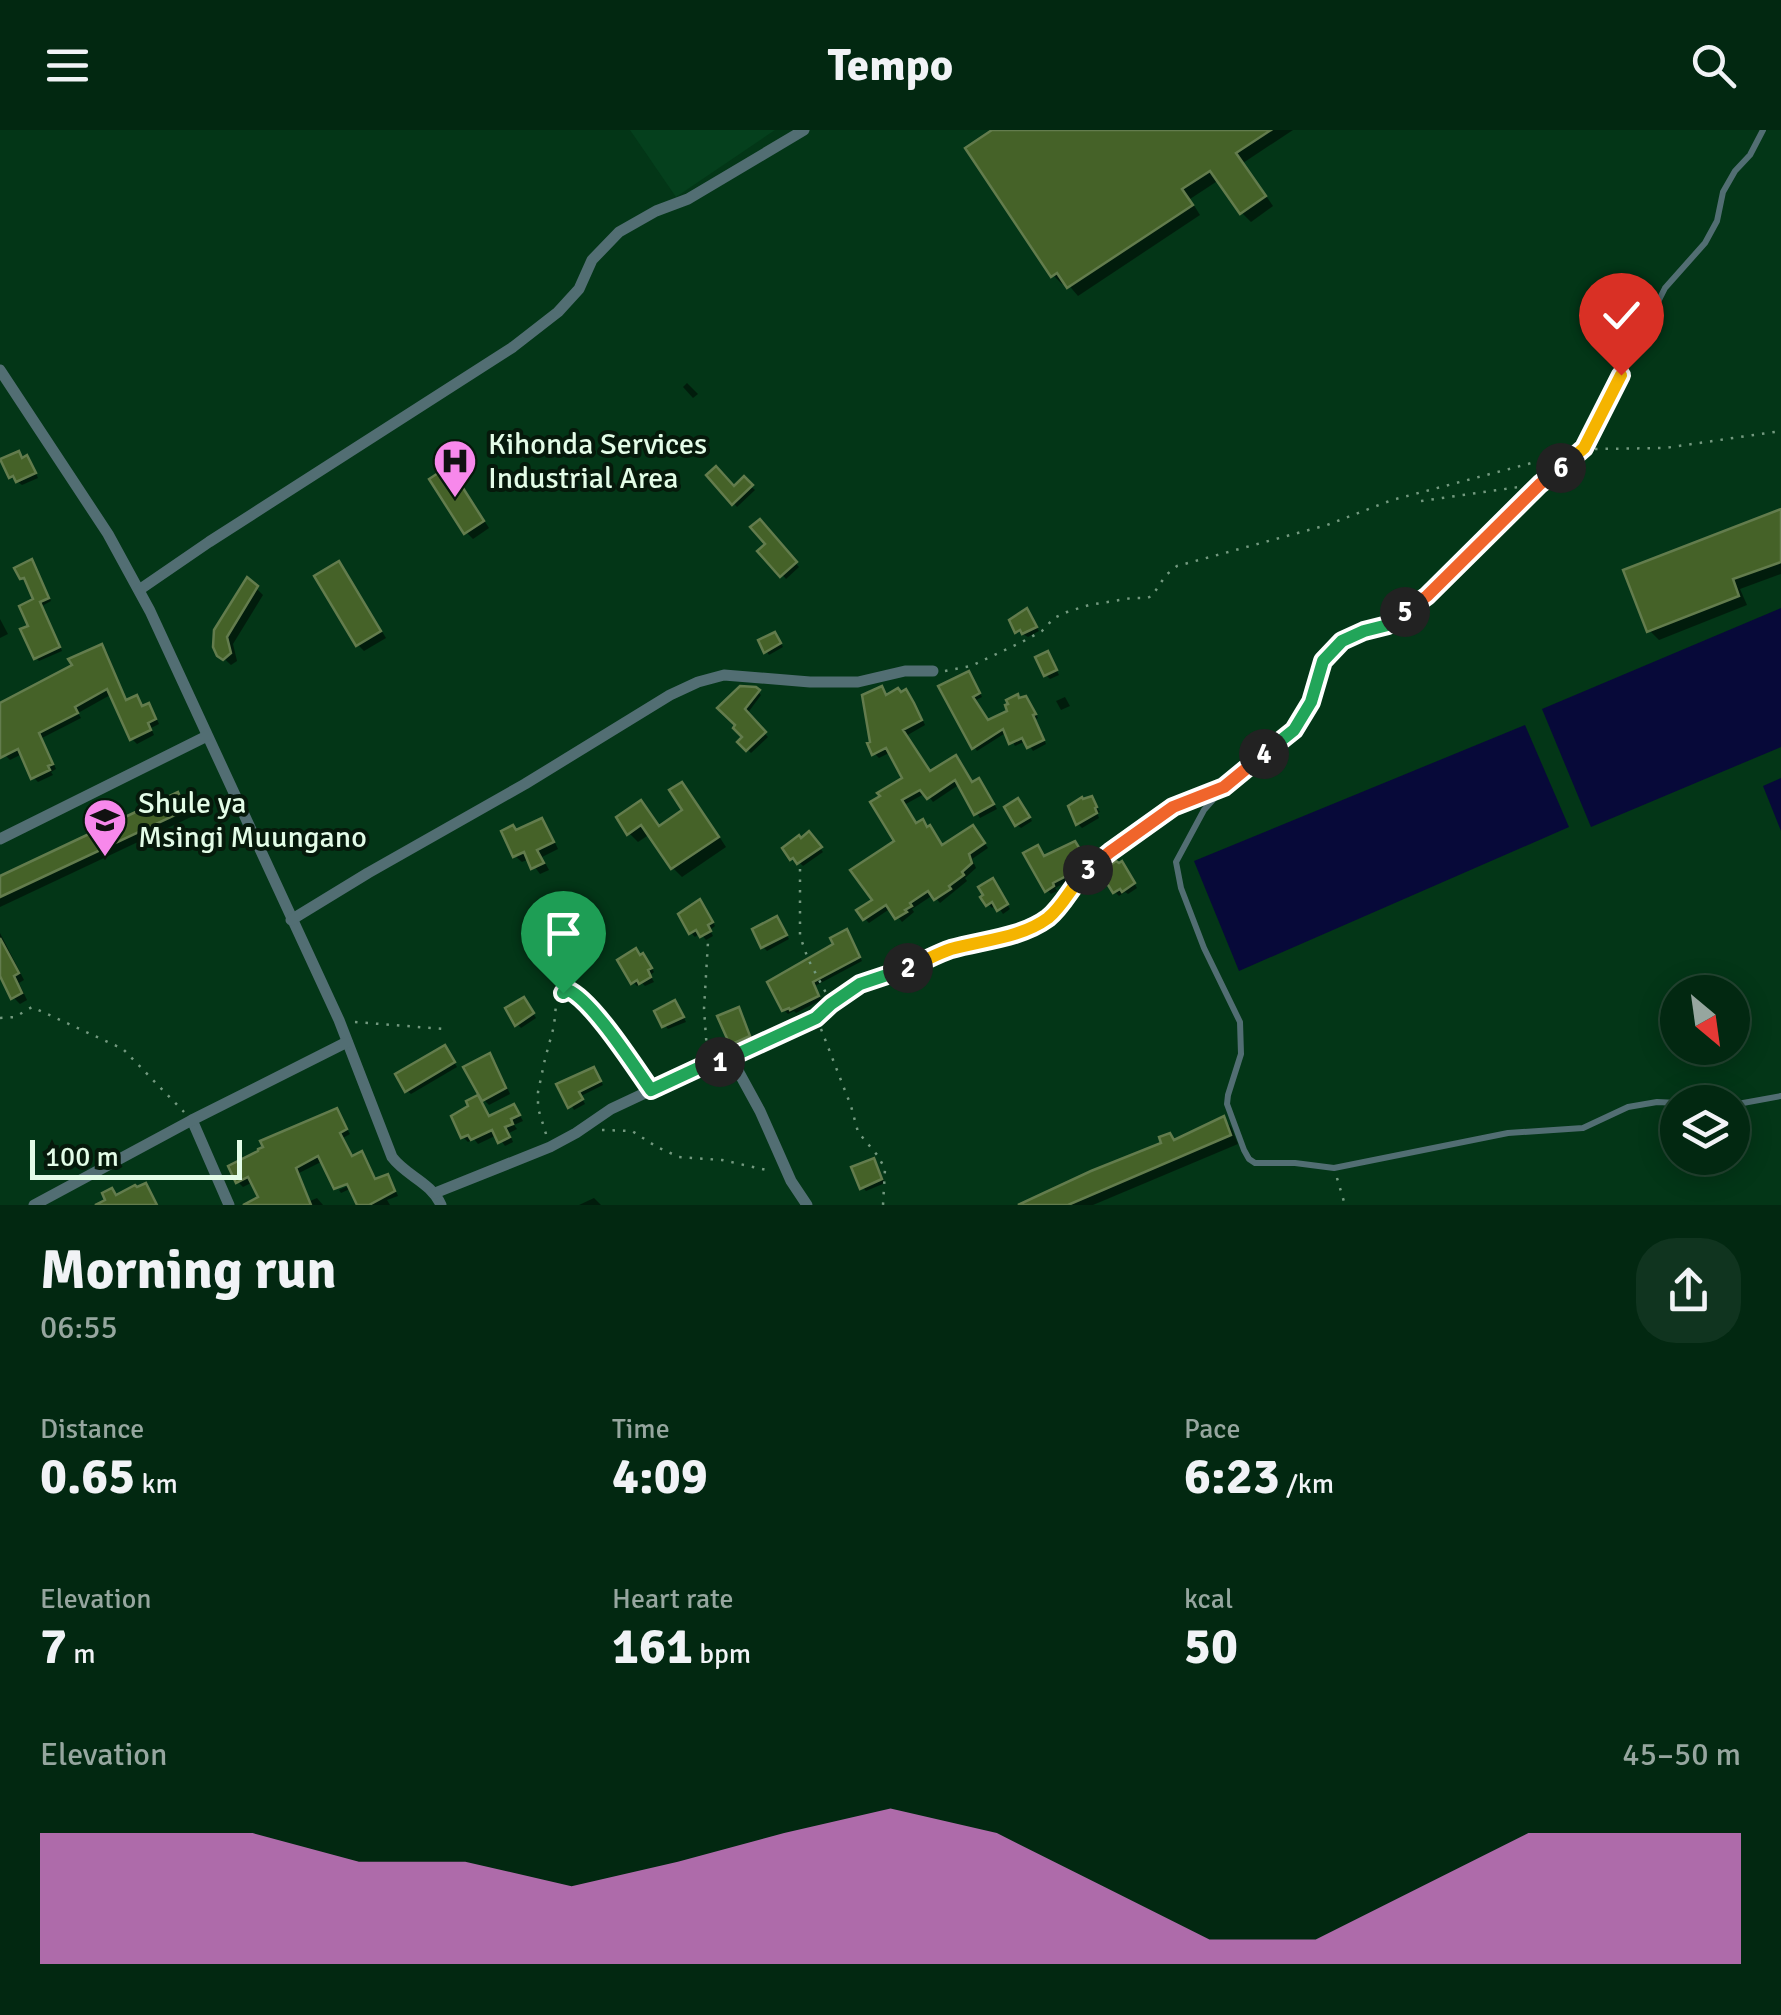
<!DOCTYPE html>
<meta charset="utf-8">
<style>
:root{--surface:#022811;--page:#10341f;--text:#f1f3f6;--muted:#96a69f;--line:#234431;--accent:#f788eb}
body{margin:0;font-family:Signika,sans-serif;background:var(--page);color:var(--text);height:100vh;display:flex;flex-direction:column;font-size:38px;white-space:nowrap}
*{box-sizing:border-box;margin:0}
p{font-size:32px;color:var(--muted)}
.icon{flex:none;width:55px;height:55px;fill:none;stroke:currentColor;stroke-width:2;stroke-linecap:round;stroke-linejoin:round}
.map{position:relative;height:1075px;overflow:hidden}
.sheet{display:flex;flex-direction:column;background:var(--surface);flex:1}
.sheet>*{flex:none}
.needle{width:65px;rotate:151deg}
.controls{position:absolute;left:1660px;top:845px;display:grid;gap:20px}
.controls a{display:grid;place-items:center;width:90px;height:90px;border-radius:50%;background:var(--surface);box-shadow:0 5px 25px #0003,0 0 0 2px var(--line);font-size:50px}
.scale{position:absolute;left:30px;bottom:25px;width:212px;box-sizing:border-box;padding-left:10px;border:5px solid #e3fce7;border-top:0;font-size:28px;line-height:35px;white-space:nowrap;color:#e3fce7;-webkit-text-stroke:8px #06190b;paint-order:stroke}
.pin{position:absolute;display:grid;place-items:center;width:85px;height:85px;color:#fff;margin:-102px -42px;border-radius:50% 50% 50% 0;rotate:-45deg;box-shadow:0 0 10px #0007}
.pin .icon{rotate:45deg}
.km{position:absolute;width:50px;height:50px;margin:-25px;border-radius:50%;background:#222;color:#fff;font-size:28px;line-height:50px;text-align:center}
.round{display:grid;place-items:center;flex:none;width:105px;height:105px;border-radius:40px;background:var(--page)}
.head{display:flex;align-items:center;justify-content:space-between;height:170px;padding:0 40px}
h1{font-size:55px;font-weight:700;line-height:75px}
.metrics{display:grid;grid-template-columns:repeat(3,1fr);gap:15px;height:170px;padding:10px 40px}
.metrics div{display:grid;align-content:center}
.metrics b{font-size:50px;font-weight:700}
.metrics small{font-size:28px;font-weight:400}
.metrics p{font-size:28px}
.chart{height:280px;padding:20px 40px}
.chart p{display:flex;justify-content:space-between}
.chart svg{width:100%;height:180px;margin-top:10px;fill:var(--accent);opacity:.7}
header{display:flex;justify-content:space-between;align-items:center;height:130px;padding:0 40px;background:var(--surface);font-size:45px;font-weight:700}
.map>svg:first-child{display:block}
.built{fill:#05401d}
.water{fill:#070939}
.shadow{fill:#0007}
.building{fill:#456228;stroke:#637c4d;stroke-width:2.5}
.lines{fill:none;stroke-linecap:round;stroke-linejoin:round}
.path{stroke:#73997f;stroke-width:2.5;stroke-dasharray:2.5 8;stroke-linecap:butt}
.service{stroke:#526e73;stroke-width:6}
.minor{stroke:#526e73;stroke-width:11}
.split-1-casing{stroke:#fff;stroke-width:20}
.split-2-casing{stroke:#fff;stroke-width:20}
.split-3-casing{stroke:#fff;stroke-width:20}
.split-4-casing{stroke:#fff;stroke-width:20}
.split-5-casing{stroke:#fff;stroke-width:20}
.split-6-casing{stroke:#fff;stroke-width:20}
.split-7-casing{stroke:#fff;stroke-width:20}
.split-1{stroke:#22a559;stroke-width:12}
.split-2{stroke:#22a559;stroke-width:12}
.split-3{stroke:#f5b400;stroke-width:12}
.split-4{stroke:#f0652b;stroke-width:12}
.split-5{stroke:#22a559;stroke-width:12}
.split-6{stroke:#f0652b;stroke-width:12}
.split-7{stroke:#f5b400;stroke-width:12}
.labels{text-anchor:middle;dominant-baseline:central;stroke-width:8;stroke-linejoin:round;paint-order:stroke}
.poi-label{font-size:30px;fill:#e3fce7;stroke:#06190b;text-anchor:start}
</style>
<header><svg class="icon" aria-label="menu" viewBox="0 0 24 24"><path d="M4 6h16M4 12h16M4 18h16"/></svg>Tempo<svg class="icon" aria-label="search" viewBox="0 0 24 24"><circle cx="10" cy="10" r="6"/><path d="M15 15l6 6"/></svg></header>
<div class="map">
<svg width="1781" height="1075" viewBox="0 0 1781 1075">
<rect width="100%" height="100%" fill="#033617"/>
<path class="built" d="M630 0H775L676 67Z"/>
<g class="water">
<path d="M1781 478V617L1591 697 1542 579Z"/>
<path d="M1525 595 1569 697 1239 841 1194 731Z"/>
<path d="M1781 648V701L1763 656Z"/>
</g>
<g class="shadow">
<path d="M997 0H1293L1243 33 1273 76 1251 92 1242 83 1219 50 1190 69 1200 85 1078 166 1066 152 1062 154 1053 145Z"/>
<path d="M687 253 698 264 693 268 683 257Z"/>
<path d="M18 324 23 330 27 328 31 332 38 348 22 355 11 347Z"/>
<path d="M452 337 464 353 461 355 489 398 473 409 466 402Z"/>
<path d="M710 346 734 360 744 350 755 360 737 377Z"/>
<path d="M1781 382V444L1740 459 1747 475 1659 510 1649 500Z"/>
<path d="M759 392 799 437 786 449 761 421 769 414Z"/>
<path d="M32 432 51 471 42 476 62 521 39 531 36 528 31 497 36 470 22 448Z"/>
<path d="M339 434 345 441 386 508 364 521 358 515Z"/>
<path d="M256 458 263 465 233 514 237 531 231 535 219 524 216 517Z"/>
<path d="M1027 481 1039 501 1028 507 1017 501Z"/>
<path d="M0 489 8 504 0 508Z"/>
<path d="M778 508 783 517 769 525 766 521Z"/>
<path d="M102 517 107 522 127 572 136 568 144 578 148 576 153 581 159 594 151 598 154 605 137 614 132 609 112 564 78 583 81 588 42 608 56 639 51 642 53 645 38 652 33 647 22 624 10 630 5 625 0 613V595Z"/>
<path d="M1051 528 1059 545 1050 549 1046 545Z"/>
<path d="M972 548 982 567 974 571 988 593 1029 573 1038 588 1035 589 1046 614 1033 621 1026 611 1015 616 1007 602 977 621 974 617Z"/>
<path d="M755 559 761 565 747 584 768 607 751 623 740 612 745 607 739 595 721 578Z"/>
<path d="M881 559 887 567H910L918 580 925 595 906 606 931 643 983 656 997 679 980 688 960 654 933 672 926 663 904 675 917 696 943 718 977 702 988 718 972 729 976 738 965 748 967 751 940 773 933 765 912 779 914 782 902 792 891 778 869 793 864 788 875 770 898 712 883 667 905 648 891 622 879 628 874 623Z"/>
<path d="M1065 567 1070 576 1061 580 1056 571Z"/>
<path d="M682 655 691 664 726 717 682 747 673 738 650 704 638 712 629 703 641 674 660 698 686 681Z"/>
<path d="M178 665 184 672 191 687 0 777V748Z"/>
<path d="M1091 669 1100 682 1097 683 1099 688 1082 698 1078 694Z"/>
<path d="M1022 675 1032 691 1021 698 1017 695Z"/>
<path d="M541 691 548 698 558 719 542 727 549 740 540 744 529 729 522 732 515 726 517 703Z"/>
<path d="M812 708 823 722 803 736 785 719Z"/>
<path d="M1078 718 1088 735 1076 747 1055 758 1057 761 1051 764 1047 760 1045 729Z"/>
<path d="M1126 738 1137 758 1128 764 1125 762 1119 766 1115 762Z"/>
<path d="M997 756 1010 779 1003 784 997 775 992 778 988 774Z"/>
<path d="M704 776 715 796 710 800 713 806 706 810 700 803 695 807 691 803Z"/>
<path d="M777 789 789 809 767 821 763 817Z"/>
<path d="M846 802 862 831 815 856 821 870 796 883 794 881 788 884 784 880Z"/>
<path d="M0 803 24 850 19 853 27 870 20 874 13 867 0 841Z"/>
<path d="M641 827 647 830 654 842 650 845 654 852 645 856 642 853 637 856 633 852Z"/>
<path d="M527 874 536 888 521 898 517 894Z"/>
<path d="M679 877 686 892 668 899 664 895Z"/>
<path d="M741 883 752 909 735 917 732 913Z"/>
<path d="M448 922 457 937 411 964 407 961Z"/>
<path d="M489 926 495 931 510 964 489 975 484 970Z"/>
<path d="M597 944 603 955 581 966 585 974 574 980 560 955Z"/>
<path d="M478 968 490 988 518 982 523 991 514 995 517 999 509 1003 513 1012 505 1016 497 1005 478 1014 474 1009 468 1012 463 1007 472 977Z"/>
<path d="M336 981 350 1004 343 1008 353 1028 362 1024 367 1029 377 1051 387 1047 392 1052 398 1066 387 1070 390 1075H360L352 1058 341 1063 339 1060 360 1051 323 1031 299 1043 310 1071 317 1068 323 1075H250L261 1068 253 1052 243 1057 238 1052Z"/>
<path d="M1223 989 1231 997 1238 1014 1093 1075H1020L1165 1014 1170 1006 1176 1012Z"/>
<path d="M873 1031 885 1053 866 1061 862 1057Z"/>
<path d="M594 1068 601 1075H579Z"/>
</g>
<g class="building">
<path d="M992 0H1271L1236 23 1266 66 1240 84 1210 41 1182 59 1193 75 1067 158 1057 143 1051 147 965 18Z"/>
<path d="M19 321 22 328 27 325 36 343 16 352 13 346 9 348 0 329Z"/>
<path d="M452 334 459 345 456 347 484 391 464 404 429 349Z"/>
<path d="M716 336 734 356 744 346 753 355 732 375 706 345Z"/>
<path d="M1781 379V432L1733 449 1739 466 1647 502 1623 440Z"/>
<path d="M760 389 797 432 780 447 757 421 765 414 750 397Z"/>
<path d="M32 429 49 468 40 472 60 517 34 529 20 499 28 496 19 476 33 469 24 448 20 449 14 438Z"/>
<path d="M339 431 381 501 356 516 314 446Z"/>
<path d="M247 447 258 456 227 507 231 523 223 530 217 526 213 517 214 500Z"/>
<path d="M1027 478 1037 497 1022 504 1020 500 1015 503 1009 490Z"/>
<path d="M775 502 781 513 764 523 758 510Z"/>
<path d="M102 514 126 570 137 565 142 576 149 573 156 589 148 593 151 600 130 610 107 559 75 577 78 583 39 603 53 634 48 636 50 640 31 649 18 619 0 628V573L72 535 68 529Z"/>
<path d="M1048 521 1057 540 1044 546 1035 527Z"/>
<path d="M969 541 980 563 973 567 988 590 1007 581 1005 575 1008 574 1006 570 1018 564 1019 568 1026 566 1036 584 1033 585 1044 610 1027 618 1022 608 1009 614 1003 599 972 619 938 556Z"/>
<path d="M740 556 756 557 760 560 745 579 766 602 746 621 737 612 742 607 733 598 735 595 717 578Z"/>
<path d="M882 556 886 565 898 558 901 562 906 559 914 573 922 590 903 600 930 641 956 625 972 652 979 648 994 674 974 685 955 650 927 669 920 660 902 670 916 693 923 689 927 697 930 695 942 715 973 695 985 713 969 724 972 733 962 742 964 745 949 756 951 759 934 770 928 761 910 773 912 776 905 780 907 782 895 789 886 775 863 790 856 780 872 770 850 740 894 711 870 672 880 666 877 663 902 648 886 618 872 625 867 613 870 612 862 565Z"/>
<path d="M682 652 719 707 671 739 641 695 627 705 616 687 641 670 659 696 682 680 669 660Z"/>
<path d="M178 662 186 680 0 767V746Z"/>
<path d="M1092 666 1097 677 1095 678 1097 683 1076 695 1068 676 1082 667 1083 669Z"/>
<path d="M1018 668 1030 687 1015 696 1004 677Z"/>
<path d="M542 688 554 712 537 720 544 733 531 739 524 722 513 727 501 701 513 695 516 700Z"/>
<path d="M809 701 822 717 797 734 793 728 790 730 782 718 799 705 801 708Z"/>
<path d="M1075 711 1086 729 1072 743 1053 753 1054 756 1045 762 1023 723 1038 715 1044 726Z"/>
<path d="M1116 731 1119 733 1122 731 1135 753 1122 762 1120 759 1113 763 1100 742Z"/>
<path d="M993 748 1008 774 997 781 992 772 986 776 980 767 983 765 978 757Z"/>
<path d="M700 769 713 792 708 795 711 801 700 807 696 800 689 804 678 784Z"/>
<path d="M777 786 787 805 761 818 752 799Z"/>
<path d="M847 799 860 827 813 852 819 866 790 880 789 878 782 881 767 852 833 814 830 808Z"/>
<path d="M0 808 19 843 14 846 22 863 11 869 0 846Z"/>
<path d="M636 818 640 825 643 823 652 838 648 840 651 847 639 854 637 850 631 854 617 830Z"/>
<path d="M524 867 534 883 515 896 505 878Z"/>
<path d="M675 870 684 887 662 897 654 881Z"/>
<path d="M739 877 750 906 730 915 717 886Z"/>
<path d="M445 915 455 932 405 962 395 944Z"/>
<path d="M490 923 506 958 482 971 463 937Z"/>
<path d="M594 937 601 951 579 962 583 969 568 978 556 954Z"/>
<path d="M478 965 489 986 514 974 520 985 511 989 513 994 505 997 510 1007 498 1013 492 1000 471 1010 468 1005 461 1008 451 986 468 976 466 971Z"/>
<path d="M337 978 347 999 340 1003 352 1026 362 1021 375 1049 388 1044 395 1061 369 1075H357L347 1054 334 1059 318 1026 296 1038 311 1075H243L258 1067 248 1047 236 1053 228 1036 258 1021V1019L263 1017 260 1011Z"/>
<path d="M1224 986 1231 1005 1068 1075H1018L1091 1041 1161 1013 1159 1007 1170 1003 1174 1010Z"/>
<path d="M874 1028 882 1049 860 1059 851 1037Z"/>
<path d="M146 1053 157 1075H95L105 1070 102 1063 112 1058 116 1065 135 1055 137 1057Z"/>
</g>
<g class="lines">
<g class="path">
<path d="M1595 319 1665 318 1781 301"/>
<path d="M1421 371 1519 357"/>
<path d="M945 541 971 536 1022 512 1042 501 1054 488 1067 482 1089 475 1132 468H1147L1152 466 1166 445 1177 436 1327 395 1392 370 1558 326"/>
<path d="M800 739V806L808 829 826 863"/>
<path d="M0 888 15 887 32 877 123 919 184 982"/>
<path d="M355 892 444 899"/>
<path d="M821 899 851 976 858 1002 878 1026 885 1039 883 1075"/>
<path d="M707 921 704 879 708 812"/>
<path d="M602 1000 632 1001 657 1017 679 1027 722 1030 771 1041"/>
<path d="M546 1004 538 978V962L545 929 554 896 556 875 565 861 575 863 597 888 644 950"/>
<path d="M1337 1048 1345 1075"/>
</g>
<g class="service">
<path d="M1678 973 1657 972 1628 977 1583 998 1508 1003 1334 1038 1295 1033H1255L1249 1029 1244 1020 1227 974 1228 965 1241 924 1240 892 1204 818 1181 758 1176 732 1204 680 1226 655 1294 600 1311 572 1323 531 1342 511 1364 501 1388 495 1427 466 1540 354 1584 319 1665 158 1705 113 1717 91 1723 62 1735 41 1750 25 1763 0"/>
<path d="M1732 975 1781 966"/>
</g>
<g class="minor">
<path d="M0 240 108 404 150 481 339 890 392 1027C406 1046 431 1052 441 1075"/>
<path d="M139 460 209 412 513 217 558 182 579 159 592 130 619 102 656 81 688 69 804 0"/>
<path d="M0 709 207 606"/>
<path d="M291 790 368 743 525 654 670 565 698 552 724 545 810 552H858L905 541H933"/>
<path d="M731 928 816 889 831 874 860 854 909 838 953 819 1001 807 1040 793 1064 772 1082 745 1109 722 1173 677 1224 657"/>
<path d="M192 990 229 1075"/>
<path d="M435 1063 550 1017 576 1003 611 979 709 933 731 928 760 981 791 1051 807 1075"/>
<path d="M34 1075 192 990 347 912"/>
</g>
</g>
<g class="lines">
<g class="split-1-casing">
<path id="split-1" d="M563 863 568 860C592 870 634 936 651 960L709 933 720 932"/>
</g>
<g class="split-2-casing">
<path id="split-2" d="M720 932 816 888 831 874 860 854 908 838"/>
</g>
<g class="split-3-casing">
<path id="split-3" d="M908 838C923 832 936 824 951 819 983 810 1021 808 1048 788 1065 774 1072 754 1088 740"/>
</g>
<g class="split-4-casing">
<path id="split-4" d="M1088 740 1110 722 1173 677 1224 657 1264 624"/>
</g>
<g class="split-5-casing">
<path id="split-5" d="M1264 624 1294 600 1311 572 1323 531 1342 511 1364 501 1388 495 1405 482"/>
</g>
<g class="split-6-casing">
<path id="split-6" d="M1405 482 1427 466 1540 354 1561 338"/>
</g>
<g class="split-7-casing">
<path id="split-7" d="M1561 338 1584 318 1621 245"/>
</g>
<use href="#split-1" class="split-1"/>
<use href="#split-2" class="split-2"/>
<use href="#split-3" class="split-3"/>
<use href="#split-4" class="split-4"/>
<use href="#split-5" class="split-5"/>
<use href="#split-6" class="split-6"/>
<use href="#split-7" class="split-7"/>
</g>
<defs>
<g id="hospital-pin" transform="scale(2.25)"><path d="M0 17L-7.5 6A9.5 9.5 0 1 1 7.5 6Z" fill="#f788eb" stroke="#06190b"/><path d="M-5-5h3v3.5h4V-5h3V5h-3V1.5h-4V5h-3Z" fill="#111"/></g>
<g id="school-pin" transform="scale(2.25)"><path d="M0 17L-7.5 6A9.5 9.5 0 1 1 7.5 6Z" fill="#f788eb" stroke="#06190b"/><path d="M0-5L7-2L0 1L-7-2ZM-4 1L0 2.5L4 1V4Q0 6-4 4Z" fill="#111"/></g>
</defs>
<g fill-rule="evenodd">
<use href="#hospital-pin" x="455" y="331"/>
<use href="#school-pin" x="105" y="690"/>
</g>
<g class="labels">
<g class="poi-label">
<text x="488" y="314">Kihonda Services<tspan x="488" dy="34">Industrial Area</tspan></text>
<text x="138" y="673">Shule ya<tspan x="138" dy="34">Msingi Muungano</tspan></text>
</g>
</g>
</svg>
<div class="controls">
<a><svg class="needle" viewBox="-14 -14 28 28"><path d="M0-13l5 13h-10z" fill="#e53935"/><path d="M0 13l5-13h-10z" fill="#96a69f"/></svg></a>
<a><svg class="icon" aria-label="layers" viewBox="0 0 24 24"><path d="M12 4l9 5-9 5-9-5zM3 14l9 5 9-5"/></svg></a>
</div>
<div class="scale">100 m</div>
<div class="pin" style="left:563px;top:863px;background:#1e9e55"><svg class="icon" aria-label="arrive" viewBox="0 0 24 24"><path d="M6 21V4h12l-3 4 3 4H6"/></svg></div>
<div class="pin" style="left:1621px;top:245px;background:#d93025"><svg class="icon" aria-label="check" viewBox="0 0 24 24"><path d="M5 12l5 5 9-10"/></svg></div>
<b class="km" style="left:720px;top:932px">1</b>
<b class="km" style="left:908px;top:838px">2</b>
<b class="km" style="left:1088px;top:740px">3</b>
<b class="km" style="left:1264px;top:624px">4</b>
<b class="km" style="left:1405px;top:482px">5</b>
<b class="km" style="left:1561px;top:338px">6</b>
</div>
<section class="sheet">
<div class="head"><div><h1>Morning run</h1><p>06:55</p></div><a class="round"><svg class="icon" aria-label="share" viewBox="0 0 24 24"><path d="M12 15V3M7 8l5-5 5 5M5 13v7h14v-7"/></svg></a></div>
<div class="metrics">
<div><p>Distance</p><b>0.65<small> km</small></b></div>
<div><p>Time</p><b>4:09</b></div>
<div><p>Pace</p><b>6:23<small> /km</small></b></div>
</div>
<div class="metrics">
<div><p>Elevation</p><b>7<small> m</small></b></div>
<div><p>Heart rate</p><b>161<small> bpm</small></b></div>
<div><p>kcal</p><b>50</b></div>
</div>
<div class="chart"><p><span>Elevation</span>45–50 m</p>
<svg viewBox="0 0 160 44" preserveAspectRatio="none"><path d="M0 44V12L10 12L20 12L30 19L40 19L50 25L60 19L70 12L80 6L90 12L100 25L110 38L120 38L130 25L140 12L150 12L160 12V44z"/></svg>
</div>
</section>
